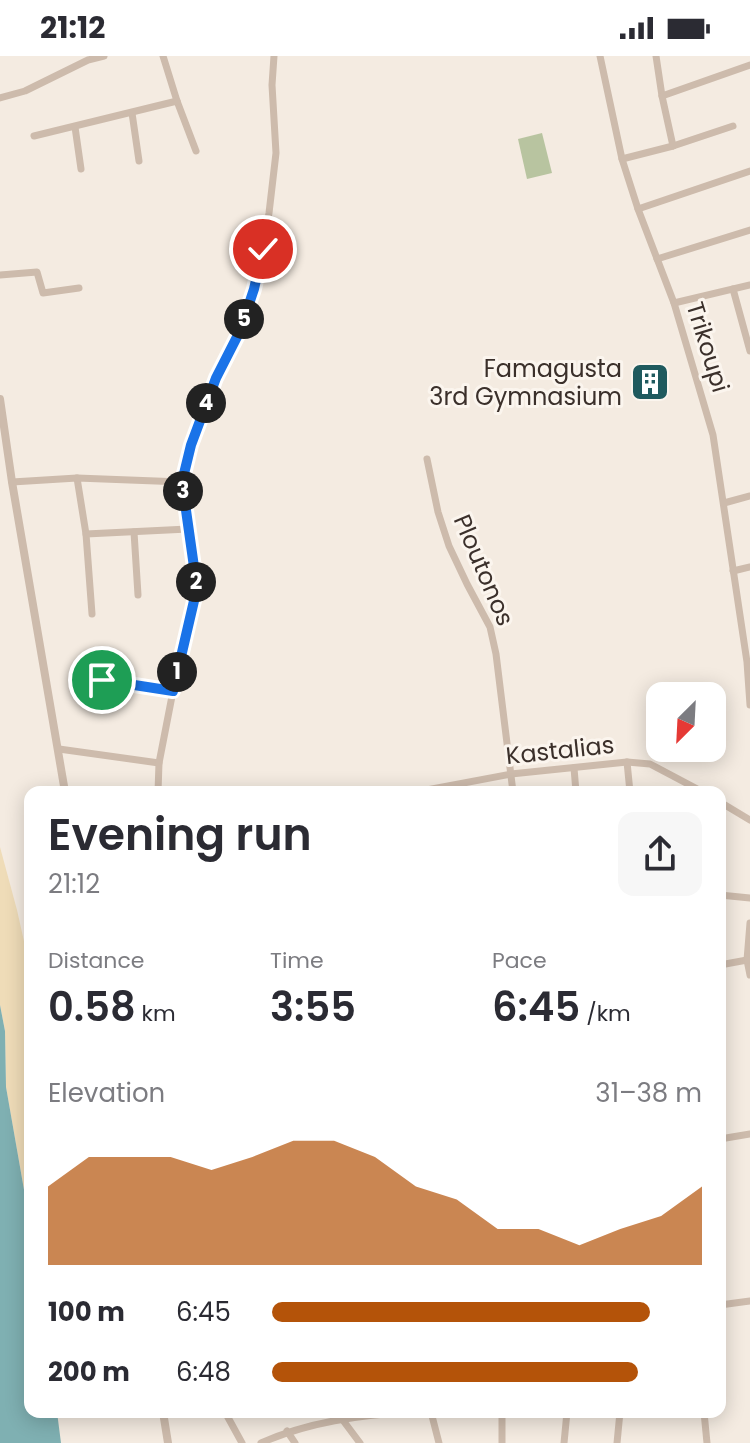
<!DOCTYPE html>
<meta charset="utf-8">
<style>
:root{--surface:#fff;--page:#f7f7f7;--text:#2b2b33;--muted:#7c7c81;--accent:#b45309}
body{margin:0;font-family:Poppins,sans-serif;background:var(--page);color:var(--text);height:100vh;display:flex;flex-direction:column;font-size:30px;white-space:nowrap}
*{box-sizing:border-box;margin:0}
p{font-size:26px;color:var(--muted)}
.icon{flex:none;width:44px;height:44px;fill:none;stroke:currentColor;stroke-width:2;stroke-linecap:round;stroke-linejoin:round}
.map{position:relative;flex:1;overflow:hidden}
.panel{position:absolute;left:24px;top:730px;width:702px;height:632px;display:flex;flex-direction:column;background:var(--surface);border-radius:16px;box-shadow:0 4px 20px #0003}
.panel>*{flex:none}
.needle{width:52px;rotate:204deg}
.tools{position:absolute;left:646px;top:626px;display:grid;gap:16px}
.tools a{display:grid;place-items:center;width:80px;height:80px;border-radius:16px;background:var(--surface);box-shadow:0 4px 20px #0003;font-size:40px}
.pin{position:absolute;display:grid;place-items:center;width:68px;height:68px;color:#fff;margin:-34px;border:4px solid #fff;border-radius:50%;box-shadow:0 2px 8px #0007}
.km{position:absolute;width:40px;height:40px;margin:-20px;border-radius:50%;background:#222;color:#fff;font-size:22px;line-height:40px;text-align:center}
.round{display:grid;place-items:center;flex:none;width:84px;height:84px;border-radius:16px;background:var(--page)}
.headline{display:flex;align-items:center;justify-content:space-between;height:136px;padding:0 24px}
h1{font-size:44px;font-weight:600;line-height:60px}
.stats{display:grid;grid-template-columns:repeat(3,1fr);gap:12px;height:136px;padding:8px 24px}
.stats div{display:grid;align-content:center}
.stats b{font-size:40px;font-weight:600}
.stats small{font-size:22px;font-weight:400}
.stats p{font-size:22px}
.chart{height:224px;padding:16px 24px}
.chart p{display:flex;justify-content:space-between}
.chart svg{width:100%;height:144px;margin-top:8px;fill:var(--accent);opacity:.7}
ul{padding:0 24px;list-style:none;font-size:26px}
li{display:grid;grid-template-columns:128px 96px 1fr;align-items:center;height:60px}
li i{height:20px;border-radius:10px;background:var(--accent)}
.status{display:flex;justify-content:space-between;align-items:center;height:56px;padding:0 40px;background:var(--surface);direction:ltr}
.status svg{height:22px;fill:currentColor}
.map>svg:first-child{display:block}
.green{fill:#b8c4a0}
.sand{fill:#efdcb8}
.water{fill:#7fb0b2}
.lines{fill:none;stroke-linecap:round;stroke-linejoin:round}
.minor{stroke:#cdbbac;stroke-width:7}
.tertiary{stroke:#cdbbac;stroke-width:8}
.route-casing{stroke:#fff;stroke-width:16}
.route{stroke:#1a73e8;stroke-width:10}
.labels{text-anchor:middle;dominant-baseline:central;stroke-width:6;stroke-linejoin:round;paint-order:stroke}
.street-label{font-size:24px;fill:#3b302b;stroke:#fbf5ee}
.poi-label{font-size:24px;fill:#3b302b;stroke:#fbf5ee;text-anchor:end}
</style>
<div class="status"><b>21:12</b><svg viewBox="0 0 49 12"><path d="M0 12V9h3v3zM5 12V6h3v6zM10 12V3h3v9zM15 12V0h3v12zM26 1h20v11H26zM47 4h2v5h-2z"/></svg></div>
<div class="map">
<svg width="750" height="1387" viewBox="0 0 750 1387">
<rect width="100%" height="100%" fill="#f4ebe1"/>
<path class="green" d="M542 77 552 117 527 123 518 83Z"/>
<path class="sand" d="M0 791 17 854 30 912V1168L6 1031 5 975 0 949Z"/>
<path class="water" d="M0 949 5 975 6 1031 30 1168V1356H57L61 1387H0Z"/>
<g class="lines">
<g class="minor">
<path d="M163 0 177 45 196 95"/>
<path d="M600 0 622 103 638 153 674 247 713 379 747 606 750 649"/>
<path d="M656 0 662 40 673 90"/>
<path d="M662 40 750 9"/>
<path d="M0 42 25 35 88 4 104 0"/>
<path d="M132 57 139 105"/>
<path d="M75 71 81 113"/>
<path d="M34 80 177 45"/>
<path d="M622 103 673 90 733 70"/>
<path d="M638 153 750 115"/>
<path d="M657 203 750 174"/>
<path d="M0 219 37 216 43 237 79 232"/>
<path d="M733 233 750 295"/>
<path d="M674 247 750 229"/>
<path d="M427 403 438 456 449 490 467 528 490 571 496 598 513 736"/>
<path d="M77 422 86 478 92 558"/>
<path d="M12 426 77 422 182 426"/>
<path d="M724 447 750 440"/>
<path d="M134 476 138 539"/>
<path d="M86 478 188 473"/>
<path d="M733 515 750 511"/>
<path d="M79 622 173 635"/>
<path d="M59 693 159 707"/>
<path d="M627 706 630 736"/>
<path d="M574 712 576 736"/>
<path d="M158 736 159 707 173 635 197 532 182 426 191 389 216 322 240 275 254 233 263 193 269 157 276 97 272 29 274 0"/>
<path d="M416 736 511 718 627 706 650 708 703 736"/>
<path d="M720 746 750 764"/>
<path d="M720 839 750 842"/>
<path d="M750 867 747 904 750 919"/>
<path d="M720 909 747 904"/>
<path d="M720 1083 750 1078"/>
<path d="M720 1249 750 1245"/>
<path d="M225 1356 242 1387"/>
<path d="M342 1356V1363L360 1387"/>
<path d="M431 1356 439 1387"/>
<path d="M704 1356 707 1387"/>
<path d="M287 1375 295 1387"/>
<path d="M261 1387C308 1366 360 1359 411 1356"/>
<path d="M502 1387V1356"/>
<path d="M564 1387 567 1356"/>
<path d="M617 1387 620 1356"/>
</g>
<g class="tertiary">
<path d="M0 343 12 426 65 736"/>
<path d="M163 1356 168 1387"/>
</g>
</g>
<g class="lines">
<g class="route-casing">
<path id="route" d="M102 624 173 635 197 532 182 426 191 389 216 322 240 275 254 233 263 193"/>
</g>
<use href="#route" class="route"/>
</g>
<defs>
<g id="building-square" transform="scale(2)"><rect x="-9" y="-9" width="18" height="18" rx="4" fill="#1f5a5e" stroke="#fbf5ee"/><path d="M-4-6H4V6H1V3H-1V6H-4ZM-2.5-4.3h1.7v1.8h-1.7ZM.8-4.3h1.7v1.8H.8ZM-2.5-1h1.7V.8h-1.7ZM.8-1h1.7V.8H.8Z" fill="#fff"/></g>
</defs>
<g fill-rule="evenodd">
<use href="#building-square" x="650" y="326"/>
</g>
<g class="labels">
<g class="street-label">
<text transform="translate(708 291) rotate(73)">Trikoupi</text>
<text transform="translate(484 514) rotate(67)">Ploutonos</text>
<text transform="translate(560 694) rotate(-6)">Kastalias</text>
</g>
<g class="poi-label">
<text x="622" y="312">Famagusta<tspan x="622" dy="28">3rd Gymnasium</tspan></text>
</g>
</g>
</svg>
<div class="tools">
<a><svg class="needle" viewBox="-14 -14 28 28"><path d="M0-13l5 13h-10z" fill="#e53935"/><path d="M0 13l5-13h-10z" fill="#7c7c81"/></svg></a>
</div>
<div class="pin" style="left:102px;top:624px;background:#1e9e55"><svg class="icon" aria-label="arrive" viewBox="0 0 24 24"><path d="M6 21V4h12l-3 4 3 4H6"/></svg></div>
<div class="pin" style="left:263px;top:193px;background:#d93025"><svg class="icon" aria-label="check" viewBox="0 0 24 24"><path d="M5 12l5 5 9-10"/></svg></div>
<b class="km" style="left:177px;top:616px">1</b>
<b class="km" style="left:196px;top:526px">2</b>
<b class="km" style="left:183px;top:435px">3</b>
<b class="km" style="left:206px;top:347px">4</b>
<b class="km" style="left:244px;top:263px">5</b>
<section class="panel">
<div class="headline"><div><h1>Evening run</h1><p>21:12</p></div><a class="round"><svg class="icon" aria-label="share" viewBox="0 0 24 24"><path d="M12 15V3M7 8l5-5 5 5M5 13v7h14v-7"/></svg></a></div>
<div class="stats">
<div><p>Distance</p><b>0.58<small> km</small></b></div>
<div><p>Time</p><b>3:55</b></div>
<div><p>Pace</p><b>6:45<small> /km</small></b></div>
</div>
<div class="chart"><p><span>Elevation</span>31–38 m</p>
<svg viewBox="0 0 160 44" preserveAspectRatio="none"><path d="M0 44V20L10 11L20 11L30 11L40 15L50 11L60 6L70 6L80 11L90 20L100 24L110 33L120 33L130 38L140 33L150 29L160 20V44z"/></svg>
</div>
<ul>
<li><b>100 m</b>6:45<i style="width:88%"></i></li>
<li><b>200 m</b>6:48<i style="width:85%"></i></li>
</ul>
</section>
</div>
